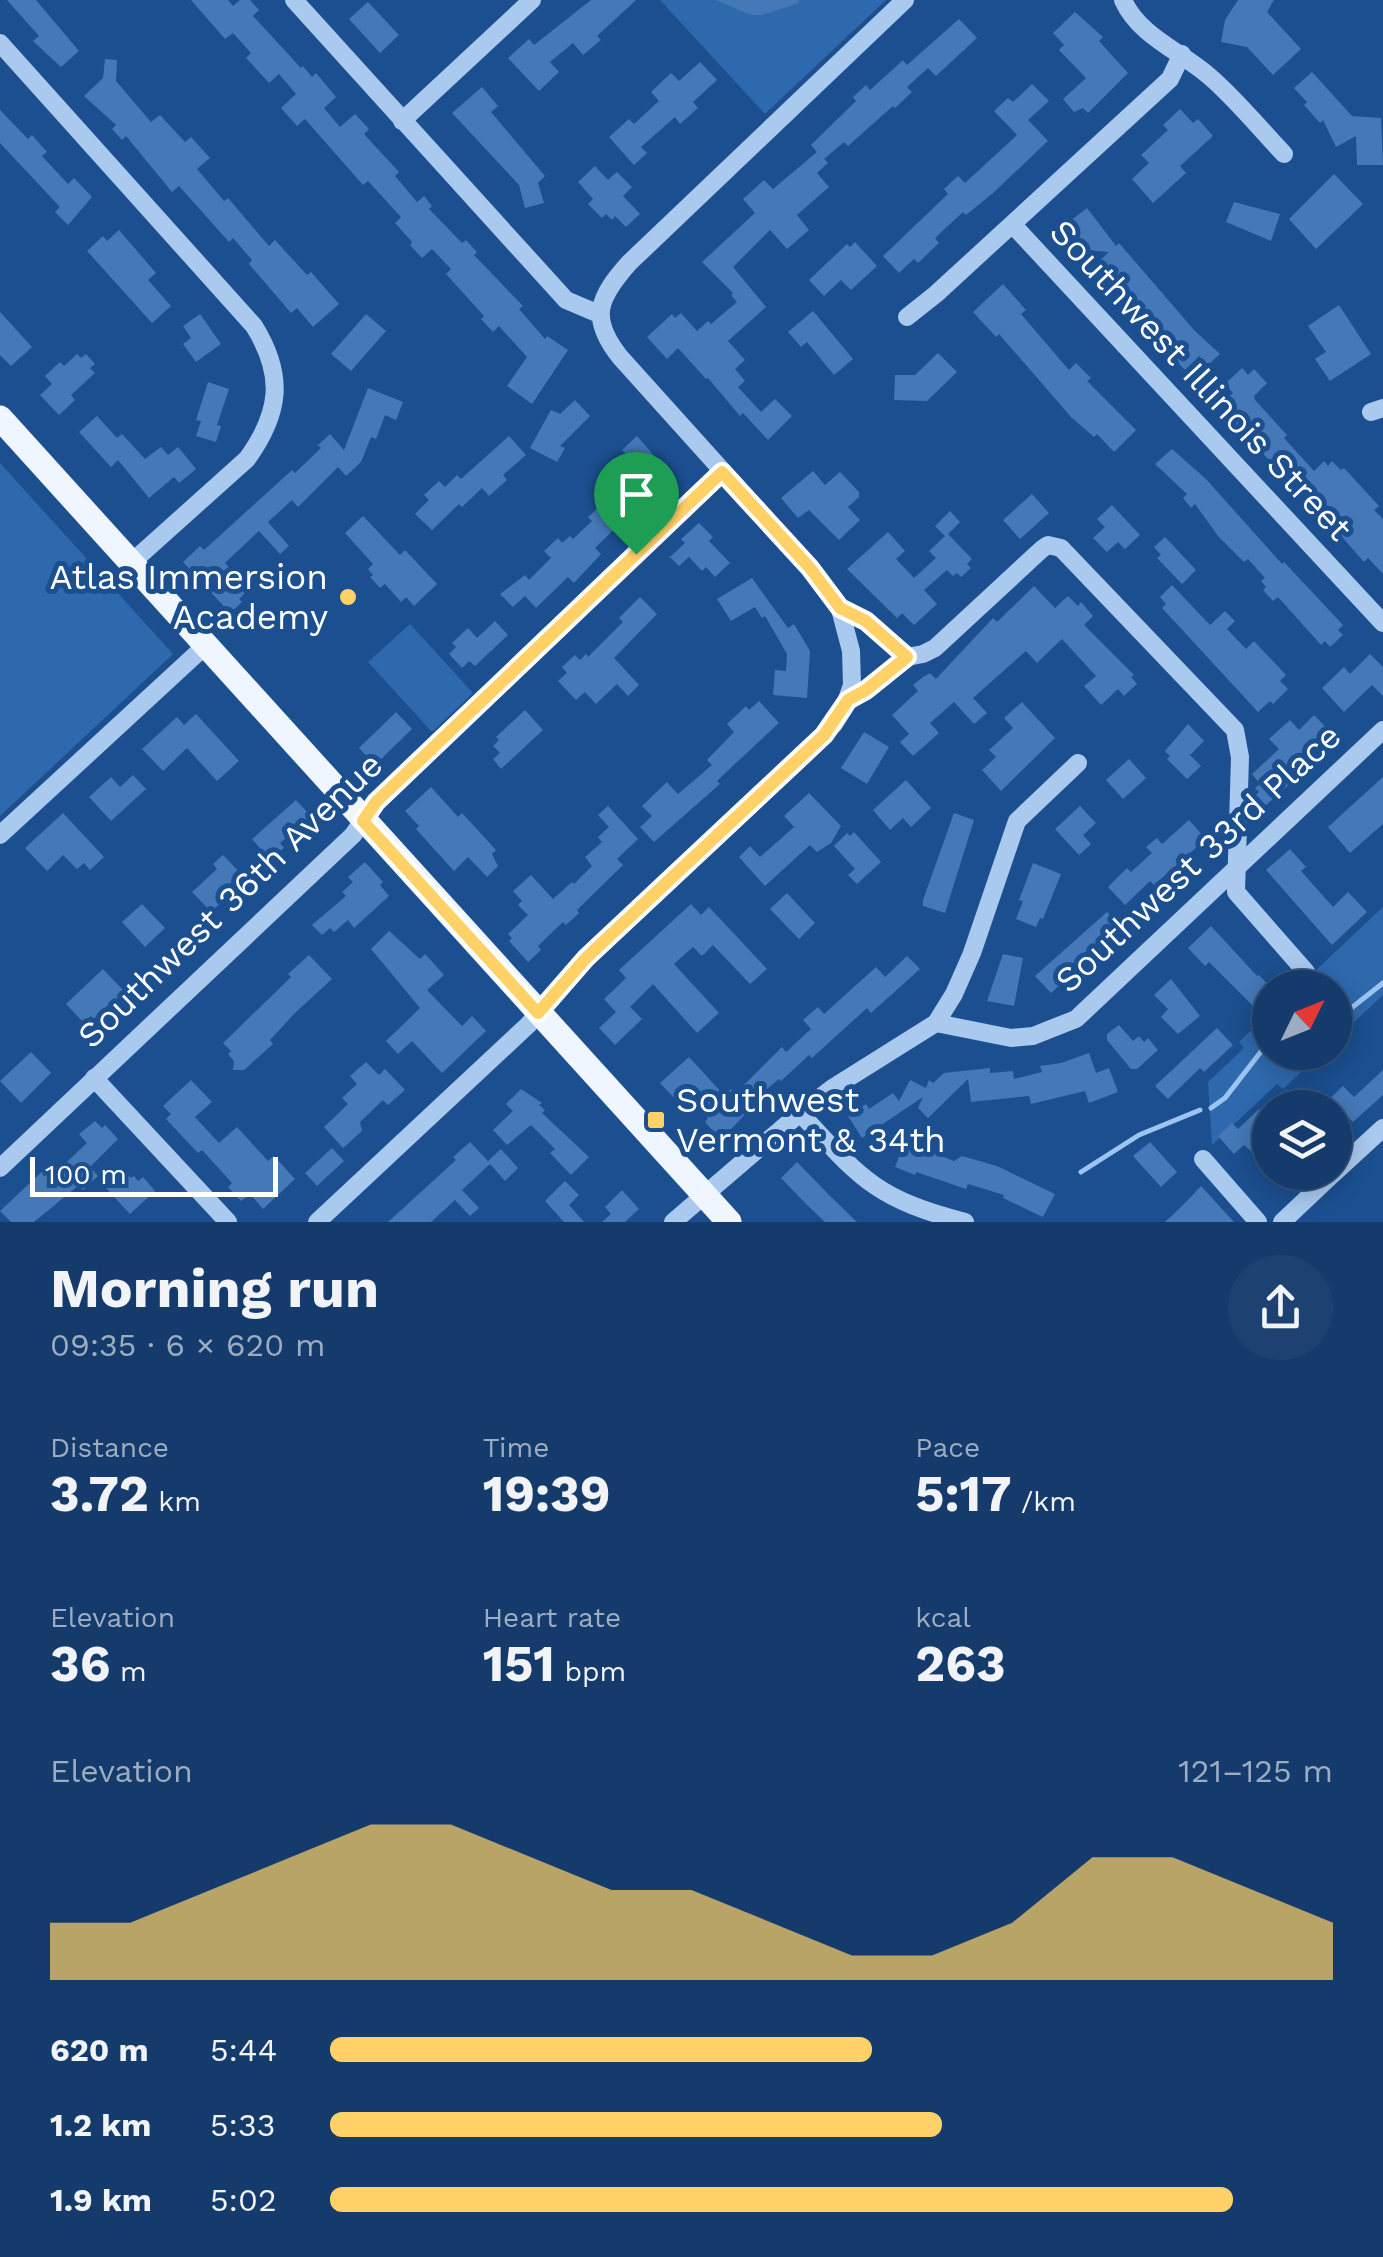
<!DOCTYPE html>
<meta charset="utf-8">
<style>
:root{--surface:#143b6b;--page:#1d4271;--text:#f1f3f6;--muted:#9dadc1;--line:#33557e;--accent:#ffd166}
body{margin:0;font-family:"Work Sans",sans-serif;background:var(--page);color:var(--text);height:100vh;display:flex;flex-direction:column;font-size:38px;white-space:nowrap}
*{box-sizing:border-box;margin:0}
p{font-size:32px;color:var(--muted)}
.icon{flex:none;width:55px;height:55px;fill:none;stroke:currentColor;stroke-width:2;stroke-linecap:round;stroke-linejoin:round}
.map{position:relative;height:1222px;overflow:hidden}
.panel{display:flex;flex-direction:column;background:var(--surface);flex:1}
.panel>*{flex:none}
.needle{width:65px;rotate:47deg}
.buttons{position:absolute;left:1252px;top:970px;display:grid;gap:20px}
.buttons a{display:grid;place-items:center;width:100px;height:100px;border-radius:50%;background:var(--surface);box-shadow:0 5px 25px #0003,0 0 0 2px var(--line);font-size:50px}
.scale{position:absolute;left:30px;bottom:25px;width:248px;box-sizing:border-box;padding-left:10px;border:5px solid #fff;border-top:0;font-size:28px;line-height:35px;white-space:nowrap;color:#fff;-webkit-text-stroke:8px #1b4f8f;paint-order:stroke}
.pin{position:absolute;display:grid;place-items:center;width:85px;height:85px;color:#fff;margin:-102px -42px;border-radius:50% 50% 50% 0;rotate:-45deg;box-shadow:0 0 10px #0007}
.pin .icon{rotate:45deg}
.round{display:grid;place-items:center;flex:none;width:105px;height:105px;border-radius:52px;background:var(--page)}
.overview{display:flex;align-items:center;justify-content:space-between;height:170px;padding:0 50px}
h1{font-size:55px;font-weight:700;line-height:75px}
.stats{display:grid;grid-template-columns:repeat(3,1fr);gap:15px;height:170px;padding:10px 50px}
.stats div{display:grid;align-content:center}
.stats b{font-size:50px;font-weight:700}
.stats small{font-size:28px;font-weight:400}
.stats p{font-size:28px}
.chart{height:280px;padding:20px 50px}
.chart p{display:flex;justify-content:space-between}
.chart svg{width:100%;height:180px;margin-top:10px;fill:var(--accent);opacity:.7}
ul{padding:0 50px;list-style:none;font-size:32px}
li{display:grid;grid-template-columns:160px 120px 1fr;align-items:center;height:75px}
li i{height:25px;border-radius:12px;background:var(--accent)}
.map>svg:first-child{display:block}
.green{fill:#2e69ad}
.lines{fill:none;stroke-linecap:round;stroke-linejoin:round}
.stream{stroke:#9cc4f0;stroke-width:5}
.building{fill:#4478b7}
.minor{stroke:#a9c9ee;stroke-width:18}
.major{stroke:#f0f6ff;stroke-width:25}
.route-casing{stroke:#fff;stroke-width:20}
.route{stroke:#ffd166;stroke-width:12}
.poi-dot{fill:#ffd166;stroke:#1b4f8f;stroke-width:4}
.labels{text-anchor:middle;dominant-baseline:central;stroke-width:10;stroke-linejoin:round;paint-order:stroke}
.street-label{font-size:35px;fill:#fff;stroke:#1b4f8f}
.poi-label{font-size:35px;fill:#fff;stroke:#1b4f8f;text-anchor:end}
</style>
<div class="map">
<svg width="1383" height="1222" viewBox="0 0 1383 1222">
<rect width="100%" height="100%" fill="#1b4f8f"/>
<g class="green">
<path d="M660 0H886L765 114Z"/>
<path d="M0 463 173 654 0 816Z"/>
<path d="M410 624 473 693 432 732 368 662Z"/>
<path d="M1383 907V995L1335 1040V988H1297Z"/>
<path d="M1270 1013V1052L1321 1053 1283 1089 1277 1084 1212 1145 1208 1082 1244 1048 1239 1042Z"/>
</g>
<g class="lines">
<g class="stream">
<path d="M1335 1015 1345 1013 1383 983"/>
<path d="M1211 1108 1225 1098 1270 1040"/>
<path d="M1081 1172 1139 1135 1200 1110"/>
</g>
</g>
<g class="building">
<path d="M7 0H36L79 51 61 67 33 41 39 36Z"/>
<path d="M191 0H228L233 6 240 0H250L259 10 253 16 301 68 303 66 312 77 316 73 336 97 324 108 340 127 355 114 369 129 364 134 399 172 395 176 417 202 424 196 432 206 429 209 462 243 466 240 477 252 474 255 523 306 519 309 545 339 547 336 568 350 532 404 507 386 527 357 499 326 493 332 481 319 484 316 446 274 451 269 432 249 422 258 410 245 412 242 395 223 401 217 368 181 363 185 305 119 297 126 281 108 296 94 279 74 269 83 246 58 251 53 233 33 225 39Z"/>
<path d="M591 0H636L597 36 601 40 583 55 573 43 550 62 559 72 539 91 508 58 529 39 534 45Z"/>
<path d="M716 0H799V3L762 15H751Z"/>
<path d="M1238 0H1274L1267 12 1301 49 1273 75 1247 47 1221 42 1225 20Z"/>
<path d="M368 2 399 35 380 53 349 19Z"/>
<path d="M1075 12 1103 37 1099 41 1128 73 1088 113 1083 108 1074 112 1063 99 1086 78 1059 50 1064 45 1053 33Z"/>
<path d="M959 19 977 38 936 76 928 68 907 87 912 92 895 108 893 106 848 146 844 142 824 159 828 163 817 173 829 187 797 215 809 230 787 249 770 230 733 267 766 307 728 341 745 360 735 369 745 381 738 387 761 412 775 399 792 416 768 440 743 413 740 416 708 378 706 379 678 348 667 359 647 337 672 314 675 318 681 313 697 331 708 321 711 324 737 302 731 295 733 293 702 262 755 213 743 199 764 180 773 189 817 152 811 145 856 101 853 97 866 85 870 90 903 60 907 65Z"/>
<path d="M105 59 117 60 116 81 151 122 160 115 185 142 191 137 210 158 197 169 224 201 228 198 269 246 275 240 307 275 311 272 339 304 313 327 297 308 291 313 249 264 252 260 233 238 229 242 179 186 172 192 126 136 122 140 112 129 116 125 84 96 103 78Z"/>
<path d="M700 62 717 80 693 102 698 108 680 124 675 117 641 147 647 153 634 165 609 137 629 119 634 124 659 101 651 92 671 73 679 81Z"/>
<path d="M1312 72 1352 116 1381 118 1383 165H1357L1356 136 1336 147 1323 120 1320 123 1304 105 1307 102 1294 88Z"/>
<path d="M1032 84 1049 101 1028 120 1048 141 993 193 966 215 963 212 935 238 939 243 918 263 914 259 899 273 883 256 948 194 944 189 958 176 965 183 1017 135 994 111 1008 98 1013 102Z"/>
<path d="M482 87 498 106 491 112 545 176 538 183 544 203 525 208 519 185 452 113Z"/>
<path d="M1180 109 1193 123 1198 119 1213 136 1180 166 1186 173 1153 203 1132 179 1149 163 1141 155 1168 130 1163 125Z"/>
<path d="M0 110 28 139 32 135 47 152 42 156 68 184 74 178 92 197 68 225 55 212 60 207 0 143Z"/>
<path d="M595 166 608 180 617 172 632 187 623 196 640 214 626 227 615 216 612 220 606 214 602 218 588 204 593 199 578 182Z"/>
<path d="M1334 174 1363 204 1316 249 1289 219Z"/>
<path d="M1234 202 1280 214 1271 241 1226 222Z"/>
<path d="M1087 208 1116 246 1119 243 1194 330 1220 354 1208 365 1199 356 1185 370 1169 354 1175 348 1157 328 1152 334 1094 266 1109 252 1081 250 1073 242 1075 237 1065 225Z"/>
<path d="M119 230 156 273 148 280 171 306 152 323 87 251 103 236 107 241Z"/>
<path d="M855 242 877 266 851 290 841 280 824 296 809 280 847 244 850 247Z"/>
<path d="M1003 284 1026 310 1021 314 1069 370 1076 363 1091 378 1087 381 1136 430 1114 452 1097 434 1094 437 1071 417 999 334 996 337 973 312Z"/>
<path d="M1339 305 1371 354 1330 381 1315 359 1326 352 1308 326Z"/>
<path d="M813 311 853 359 834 375 807 342 801 347 788 332Z"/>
<path d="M0 312 32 347 11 366 0 355Z"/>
<path d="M200 314 221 344 196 362 183 344 191 338 183 326Z"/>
<path d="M366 314 386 331 351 371 331 354Z"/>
<path d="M938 353 957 372 927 401 894 400 895 375H915Z"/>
<path d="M77 354 81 358 86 354 95 364 90 368 95 373 71 395 75 400 59 415 40 395 52 384 45 376 60 362 64 366Z"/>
<path d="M1242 368 1248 375 1254 369 1267 383 1254 396 1255 400 1287 435 1284 438 1314 471 1324 461 1328 466 1332 461 1341 470 1344 468 1379 506 1374 510 1383 519V574L1368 558 1364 562 1284 471 1281 474 1259 449 1256 452 1223 409 1232 402 1228 397 1233 393 1225 384Z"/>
<path d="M208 382 229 389 217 425 221 426 216 442 196 436 201 421 196 420Z"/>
<path d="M368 388 403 402 396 420 385 415 376 439 371 437 361 462 346 476 338 467 298 507 292 500 268 522 289 546 280 554 259 531 225 563 245 584 240 588 245 593 239 599 242 602 230 613 183 562 200 546 204 550 292 470 295 473 321 448 318 445 330 434 344 450Z"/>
<path d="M575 400 590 416 560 446 565 448 557 462 530 448 551 410 560 414Z"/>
<path d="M97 416 117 438 122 434 145 459 161 447 168 455 178 447 196 469 179 483 174 477 149 498 118 460 111 467 79 432Z"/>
<path d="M509 436 526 455 503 475 507 480 489 496 482 488 462 507 459 504 432 530 415 514 429 500 424 495 439 481 445 487 457 475 461 479Z"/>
<path d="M637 436 657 459 644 471 658 486 595 548 601 554 574 583 568 577 536 608 525 596 513 607 500 594 525 575 529 580 551 558 544 551 558 538 562 543 570 536 573 539 592 521 588 517 623 486 609 470 626 454 622 450Z"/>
<path d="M1172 449 1206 479 1282 564 1284 562 1343 625 1338 630 1343 635 1330 647 1325 641 1321 645 1278 597 1273 601 1263 590 1266 587 1261 581 1265 578 1248 559 1244 562 1218 536 1195 504 1191 508 1183 498 1187 494 1155 464Z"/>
<path d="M813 471 825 485 840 472 859 492V497L848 507 860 520 839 540 809 510 798 518 781 498Z"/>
<path d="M1032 494 1049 513 1020 539 1003 520Z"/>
<path d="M1112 505 1140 535 1125 549 1118 542 1107 552 1093 538 1105 527 1097 519Z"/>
<path d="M950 511 960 522 948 534 972 559 967 564 971 568 961 577 957 573 953 576 947 570 924 590 937 604 914 625 902 613 897 618 847 569 888 532 905 551 896 559 914 578 936 558 929 551 945 536 935 526Z"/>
<path d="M363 516 400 555 405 550 437 584 414 606 406 597 401 602 385 584 380 588 370 577 373 575 368 569 373 564 345 533Z"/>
<path d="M699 523 713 537 709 541 730 563 715 577 706 567 702 571 689 557 679 566 670 557 685 543 681 539Z"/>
<path d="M1165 537 1196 570 1182 584 1157 558 1161 555 1154 547Z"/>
<path d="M752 578 788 628 794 624 810 651 807 698 773 695 775 670 786 671 787 654 765 616 762 618 755 607 731 621 717 599Z"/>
<path d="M1172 585 1210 625 1225 611 1235 621 1227 629 1246 649 1254 641 1286 675 1280 681 1288 689 1273 704 1270 701 1258 712 1162 608 1166 604 1160 597Z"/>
<path d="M1034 586 1055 608 1068 596 1078 606 1081 602 1093 616 1084 625 1134 675 1131 677 1137 684 1124 696 1118 689 1101 705 1084 686 1096 676 1062 639 1037 663 1026 651 973 698 987 713 974 724 954 702 930 723 939 733 913 756 900 742 909 734 892 715 918 691 913 685 923 677 930 673 936 679 993 618 997 622Z"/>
<path d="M640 597 657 614 614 658 639 685 628 696 617 684 596 704 585 692 576 700 558 681 567 673 562 667 575 655 580 660 586 654 588 657 623 622 619 618Z"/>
<path d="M495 621 508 635 475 666 469 661 462 668 449 654 456 647 452 643 468 628 477 638Z"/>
<path d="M1370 654 1383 667V696L1372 685 1344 712 1322 688 1344 667 1350 674Z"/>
<path d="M759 701 779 723 722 776 717 781 720 784 654 842 640 827 652 816 642 806 667 782 678 794 712 765 707 760 734 732 727 724 746 706 749 710Z"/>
<path d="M1022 702 1055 738 1001 791 982 770 996 757 989 750 1013 728 1004 718Z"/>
<path d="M525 710 543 730 501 769 493 759 500 753 493 746 499 740 496 737Z"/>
<path d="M396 712 412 729 375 765 359 748Z"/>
<path d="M196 714 239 761 217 781 187 748 163 771 142 749 177 717 184 725Z"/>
<path d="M1314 715 1335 737 1324 746 1320 742 1288 772 1295 779 1264 807 1254 797 1259 792 1255 788 1260 784 1252 774 1279 749 1269 739 1290 720 1299 730Z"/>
<path d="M1188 724 1204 741 1190 755 1201 766 1187 779 1167 759 1170 756 1165 751Z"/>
<path d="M864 732 889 747 867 784 841 768Z"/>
<path d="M1129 759 1146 778 1123 799 1106 780Z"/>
<path d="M133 775 146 789 111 821 89 797 111 777 120 787Z"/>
<path d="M1383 777V824L1350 853 1328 827Z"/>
<path d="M906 780 931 808 911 827 903 818 890 830 873 810Z"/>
<path d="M431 787 458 817 462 813 496 850 492 854 498 866 487 877 468 857 454 871 416 829 419 826 405 811Z"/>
<path d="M809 793 841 826 831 843 817 852 810 845 765 886 739 857 750 846 760 857 794 827 784 816Z"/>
<path d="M296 800 311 816 280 843 284 848 270 860 252 839Z"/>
<path d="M608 806 638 839 617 859 623 865 577 910 579 913 566 925 563 922 538 946 541 950 528 962 509 941 512 938 508 934 528 915 518 905 522 901 513 891 531 875 553 899 572 882 574 884 592 866 585 857 602 842 598 837 609 827 598 815Z"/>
<path d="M1080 806 1096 823 1083 835 1091 844 1079 855 1055 829Z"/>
<path d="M63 813 104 857 90 870 84 863 77 869 63 855 47 871 25 848Z"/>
<path d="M954 813 974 820 945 913 923 906V900Z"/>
<path d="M1189 820 1206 839 1154 885 1150 881 1125 905 1108 887 1127 868 1131 872 1152 853 1146 847 1157 838 1162 844Z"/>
<path d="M854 832 881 862 857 884 848 875 855 869 834 846 847 833 850 836Z"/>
<path d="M1290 849 1306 867 1301 871 1333 907 1348 892 1367 912 1332 945 1266 870Z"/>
<path d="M223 855 246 879 211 912 192 892 217 869 213 864Z"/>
<path d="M365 862 383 882 380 885 389 896 354 928 348 920 334 932 330 928 322 935 312 925 346 896 342 892 353 882 348 877Z"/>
<path d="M1033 863 1061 874 1043 919 1040 918 1036 927 1016 919 1023 901 1019 900Z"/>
<path d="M787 893 815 923 799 939 770 909Z"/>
<path d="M142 904 165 928 145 947 122 922Z"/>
<path d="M691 904 701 915 709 907 767 969 750 984 713 945 702 956 693 947 674 964 719 1013 697 1033 653 984 630 1007 642 1019 615 1045 599 1028 616 1012 604 999 626 978 619 970Z"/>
<path d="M1107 912 1121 928 1051 993 1035 976Z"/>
<path d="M1211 926 1257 976 1259 975 1270 987V1009L1263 1016 1209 962 1205 966 1188 948Z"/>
<path d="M389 931 420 959 425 954 444 975 427 990 462 1026 472 1016 486 1031 442 1073 412 1041 398 1054 386 1041 420 1008 371 949Z"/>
<path d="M1003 954 1023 958 1014 1006 987 1001Z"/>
<path d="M309 955 332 979 295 1013 270 1040 273 1044 244 1070H233L234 1061 228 1054 231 1051 223 1043 291 977 288 974Z"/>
<path d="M907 956 920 969 871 1013 867 1008 812 1058 809 1055 781 1081 779 1079 767 1089 747 1106 750 1109 721 1140 705 1122 708 1118 684 1091 675 1099 660 1083 689 1057 724 1095 731 1089 735 1094 782 1047 786 1052 811 1029 803 1020 818 1007 824 1014 876 967 885 977Z"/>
<path d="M103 969 126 993 112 1007 109 1004 94 1019 91 1016 84 1023 66 1004Z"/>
<path d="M1171 979 1200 1016 1178 1034 1161 1017 1168 1009 1154 995Z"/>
<path d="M1119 1025 1133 1041 1139 1036 1144 1042 1148 1038 1158 1050 1137 1069H1131L1107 1040V1034Z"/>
<path d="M1217 1028 1233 1045 1204 1072 1200 1068 1168 1099 1155 1086Z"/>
<path d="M31 1052 51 1073 21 1103 0 1081Z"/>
<path d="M1089 1053 1096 1073 1109 1068 1118 1092 1089 1103 1085 1091 1031 1104 1029 1096 971 1102 968 1079 928 1118 918 1108 923 1097 862 1138 848 1116 866 1104 869 1109 893 1093 899 1101 910 1080 926 1088 929 1080 933 1083 944 1073 990 1068V1073L1013 1071 1014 1079 1042 1072 1040 1066 1061 1063Z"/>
<path d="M366 1062 379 1075 385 1069 405 1090 388 1105 383 1100 360 1122 362 1131 343 1148 324 1127 348 1104 342 1098 357 1084 350 1076Z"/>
<path d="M1383 1070V1095L1353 1122 1349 1118 1341 1124 1335 1118V1108H1320L1343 1086 1354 1097Z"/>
<path d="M191 1080 212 1102 195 1117 219 1143 237 1127 268 1161 274 1156 295 1179 263 1209 250 1194 241 1201 228 1187 232 1183 202 1150 198 1153 166 1119 171 1114 163 1106Z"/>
<path d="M521 1089 542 1103 539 1105 545 1110 542 1113 589 1157 571 1175 550 1153 555 1149 531 1125 507 1145 493 1130 513 1111 506 1104Z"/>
<path d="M1259 1109 1270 1121V1168L1244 1145 1234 1154 1218 1136 1232 1123 1238 1129Z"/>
<path d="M95 1121 102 1128 105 1125 118 1139 90 1167 98 1176 83 1190 79 1185 34 1222H11L0 1211 48 1166 55 1173 87 1143 79 1134Z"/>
<path d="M905 1141 954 1161 962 1156 997 1166 1055 1194 1043 1217 1003 1198 1004 1195 968 1184 966 1189 916 1172 915 1175 895 1167Z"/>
<path d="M470 1142 488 1161 501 1149 518 1168 505 1181 490 1164 462 1190 479 1208 470 1216 455 1200 431 1222H388L456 1160 453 1157Z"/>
<path d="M1150 1142 1177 1172 1161 1187 1133 1156Z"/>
<path d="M332 1148 344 1161 317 1186 305 1173Z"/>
<path d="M797 1162 828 1194 857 1222H825L807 1205 781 1178Z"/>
<path d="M123 1170 131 1178 134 1176 138 1181 143 1177 155 1191 130 1214 105 1187Z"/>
<path d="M565 1181 579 1195 569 1205 584 1222H564L545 1201Z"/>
<path d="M1201 1186 1234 1222H1165L1186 1202Z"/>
<path d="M622 1190 639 1209 625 1222H602L611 1214 605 1207Z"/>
</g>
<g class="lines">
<g class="minor">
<path d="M294 0 566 300 599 314"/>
<path d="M1123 0C1139 36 1180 51 1209 76 1236 99 1259 128 1284 154"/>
<path d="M0 43 254 326C285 376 280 413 247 459L131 563"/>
<path d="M402 121 532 0"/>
<path d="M1013 225 1383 623"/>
<path d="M907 317 936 294 1170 79 1182 54"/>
<path d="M1371 412 1383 408"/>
<path d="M840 609 866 621 907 657 923 654 935 648 1042 549 1048 545 1061 548 1235 730 1240 757 1236 892 1306 972"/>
<path d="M848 700 866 690 907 657"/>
<path d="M0 835 205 646"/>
<path d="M936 1023 1011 1038 1033 1036 1076 1019 1383 730"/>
<path d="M94 1078 228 1222"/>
<path d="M800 1113C861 1179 876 1199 965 1222"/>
<path d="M1203 1159 1258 1222"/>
<path d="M0 1168 353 835 376 802 722 471"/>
<path d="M1335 1172 1383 1128"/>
<path d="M317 1222 528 1025 586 958 803 756 834 724 844 708 852 685 851 651 840 609 810 568 620 357C589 318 598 298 629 263L905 0"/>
<path d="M673 1222 800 1113 834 1087 936 1023 954 994 972 953 1017 821 1078 763"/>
<path d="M1282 1222 1335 1172"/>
</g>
<path class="major" d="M0 418 729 1222"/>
</g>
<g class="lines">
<g class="route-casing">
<path id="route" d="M722 472 810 568 840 608 866 621 907 657 866 690 848 700 824 735 586 958 538 1013 363 821 376 802Z"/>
</g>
<use href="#route" class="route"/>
</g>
<g class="poi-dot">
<circle cx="348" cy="597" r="10"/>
<rect x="646" y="1110" width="20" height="20" rx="5"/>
</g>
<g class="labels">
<g class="street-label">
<text transform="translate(1201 380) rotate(47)">Southwest Illinois Street</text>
<text transform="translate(1198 858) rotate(-43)">Southwest 33rd Place</text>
<text transform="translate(230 900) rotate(-44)">Southwest 36th Avenue</text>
</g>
<g class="poi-label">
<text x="328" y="577">Atlas Immersion<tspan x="328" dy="40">Academy</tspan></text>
<text x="676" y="1100" text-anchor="start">Southwest<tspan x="676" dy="40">Vermont &amp; 34th</tspan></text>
</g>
</g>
</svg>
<div class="buttons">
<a><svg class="needle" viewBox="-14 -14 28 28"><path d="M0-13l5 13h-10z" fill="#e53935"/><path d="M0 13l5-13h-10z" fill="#9dadc1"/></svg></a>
<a><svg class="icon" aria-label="layers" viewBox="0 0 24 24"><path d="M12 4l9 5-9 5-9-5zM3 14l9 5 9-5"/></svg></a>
</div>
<div class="scale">100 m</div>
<div class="pin" style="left:636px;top:554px;background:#1e9e55"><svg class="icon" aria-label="arrive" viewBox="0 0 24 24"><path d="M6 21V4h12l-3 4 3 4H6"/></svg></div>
</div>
<section class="panel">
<div class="overview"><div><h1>Morning run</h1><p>09:35 · 6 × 620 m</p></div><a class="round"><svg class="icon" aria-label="share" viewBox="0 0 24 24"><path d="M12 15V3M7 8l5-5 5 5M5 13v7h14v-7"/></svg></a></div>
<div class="stats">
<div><p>Distance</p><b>3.72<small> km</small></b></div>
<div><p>Time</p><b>19:39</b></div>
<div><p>Pace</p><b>5:17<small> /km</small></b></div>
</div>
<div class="stats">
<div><p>Elevation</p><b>36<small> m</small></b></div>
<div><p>Heart rate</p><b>151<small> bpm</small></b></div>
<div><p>kcal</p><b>263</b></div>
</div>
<div class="chart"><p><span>Elevation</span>121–125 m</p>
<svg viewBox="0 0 160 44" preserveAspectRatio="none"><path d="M0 44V30L10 30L20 22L30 14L40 6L50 6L60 14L70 22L80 22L90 30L100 38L110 38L120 30L130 14L140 14L150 22L160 30V44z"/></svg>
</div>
<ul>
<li><b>620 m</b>5:44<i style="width:54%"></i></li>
<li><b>1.2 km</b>5:33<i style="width:61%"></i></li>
<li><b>1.9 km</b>5:02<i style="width:90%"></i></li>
</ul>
</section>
